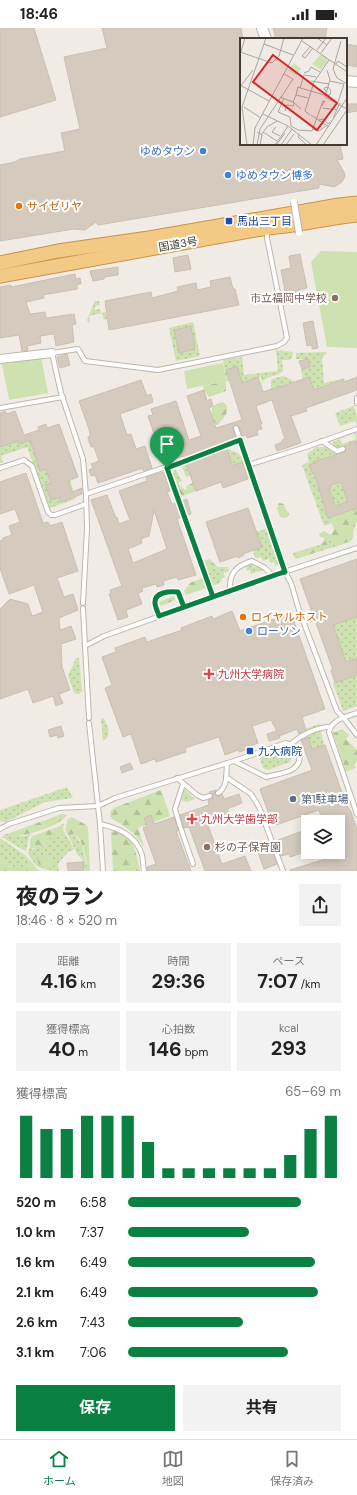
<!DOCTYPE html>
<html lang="ja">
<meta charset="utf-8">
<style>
:root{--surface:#fff;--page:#f2f2f2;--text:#222;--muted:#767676;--line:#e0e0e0;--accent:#0b8043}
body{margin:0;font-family:"DM Sans","Noto Sans JP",sans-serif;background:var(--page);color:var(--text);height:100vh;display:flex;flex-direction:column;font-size:15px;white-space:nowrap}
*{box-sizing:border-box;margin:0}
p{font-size:13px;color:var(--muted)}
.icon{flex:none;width:22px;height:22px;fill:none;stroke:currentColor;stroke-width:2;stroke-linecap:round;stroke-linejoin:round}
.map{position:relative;height:843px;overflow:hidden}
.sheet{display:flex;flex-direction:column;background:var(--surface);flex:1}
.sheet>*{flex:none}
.buttons{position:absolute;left:301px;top:787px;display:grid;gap:8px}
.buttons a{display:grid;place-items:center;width:44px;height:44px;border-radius:0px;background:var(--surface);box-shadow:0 2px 10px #0003;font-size:20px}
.pin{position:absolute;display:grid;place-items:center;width:34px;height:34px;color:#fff;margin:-41px -17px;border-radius:50% 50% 50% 0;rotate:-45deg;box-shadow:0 0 4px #0007}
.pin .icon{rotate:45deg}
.round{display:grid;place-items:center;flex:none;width:42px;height:42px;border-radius:0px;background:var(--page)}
.summary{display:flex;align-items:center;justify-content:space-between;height:68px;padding:0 16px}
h1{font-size:22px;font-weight:700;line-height:30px}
.stats{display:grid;grid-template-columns:repeat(3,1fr);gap:6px;height:68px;padding:4px 16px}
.stats div{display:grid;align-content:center;border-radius:0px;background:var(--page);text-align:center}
.stats b{font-size:20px;font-weight:700}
.stats small{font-size:11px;font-weight:400}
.stats p{font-size:11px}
.chart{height:112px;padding:8px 16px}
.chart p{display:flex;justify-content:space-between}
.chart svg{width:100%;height:72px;margin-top:4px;stroke:var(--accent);stroke-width:6}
.button{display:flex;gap:8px;margin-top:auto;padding:8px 16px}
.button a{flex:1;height:46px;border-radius:0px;background:var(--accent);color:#fff;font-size:16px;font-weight:700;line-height:46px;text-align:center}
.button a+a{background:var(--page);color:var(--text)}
ul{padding:0 16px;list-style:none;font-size:13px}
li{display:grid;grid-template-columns:64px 48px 1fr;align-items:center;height:30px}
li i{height:10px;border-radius:5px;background:var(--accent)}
.status{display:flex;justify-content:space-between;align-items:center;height:28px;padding:0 20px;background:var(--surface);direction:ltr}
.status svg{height:11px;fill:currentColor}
.tabs{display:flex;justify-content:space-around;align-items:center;height:56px;border-top:1px solid var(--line);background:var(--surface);font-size:11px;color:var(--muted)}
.tabs a{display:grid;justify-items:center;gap:2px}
.tabs .current{color:var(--accent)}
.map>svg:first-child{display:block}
.grass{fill:url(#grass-dots);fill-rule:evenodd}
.forest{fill:url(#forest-firs)}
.garden{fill:#cee1b1}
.building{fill:#d4cabe;stroke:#cbbfaf;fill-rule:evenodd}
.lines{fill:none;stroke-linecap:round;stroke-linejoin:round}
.service-casing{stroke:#beb6ab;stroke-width:6}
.minor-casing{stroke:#beb6ab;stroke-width:10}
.tertiary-casing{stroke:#beb6ab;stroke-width:12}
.trunk-casing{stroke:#ce9341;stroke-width:15}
.service{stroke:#fff;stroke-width:4}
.minor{stroke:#fff;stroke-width:8}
.tertiary{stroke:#fff;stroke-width:10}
.trunk{stroke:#f2ca85;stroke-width:13}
.pedestrian-bridge-casing{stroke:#beb6ab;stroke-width:8;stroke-linecap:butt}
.pedestrian-bridge{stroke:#fff;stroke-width:6}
.route-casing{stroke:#fff;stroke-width:8}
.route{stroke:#0b8043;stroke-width:5}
.shop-dot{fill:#3f7fe0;stroke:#fff;stroke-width:1.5}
.food-dot{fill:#e8710a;stroke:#fff;stroke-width:1.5}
.transit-dot{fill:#1a4fb4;stroke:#fff;stroke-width:1.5}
.education-dot{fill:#8d6e63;stroke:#fff;stroke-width:1.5}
.health-dot{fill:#e0444e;stroke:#fff;stroke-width:1.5}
.service-dot{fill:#5c6f8a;stroke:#fff;stroke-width:1.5}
.labels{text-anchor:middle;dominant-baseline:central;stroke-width:4;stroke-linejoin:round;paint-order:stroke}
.shop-label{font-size:11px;fill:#366cbe;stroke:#fff;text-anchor:start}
.food-label{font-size:11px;fill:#c56008;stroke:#fff;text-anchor:start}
.transit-label{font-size:11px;fill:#164399;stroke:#fff;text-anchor:start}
.street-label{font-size:11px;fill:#423c35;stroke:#fff}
.education-label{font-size:11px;fill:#785e54;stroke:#fff;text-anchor:end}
.health-label{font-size:11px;fill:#be3a42;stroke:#fff;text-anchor:start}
.service-label{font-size:11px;fill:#4e5e75;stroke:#fff;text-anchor:start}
.inset-road{fill:none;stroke:#aaa69f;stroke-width:1}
.view{fill:#d62828;fill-opacity:0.15;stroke:#d62828;stroke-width:2}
.inset-edge{fill:none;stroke:#423c35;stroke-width:2}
</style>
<div class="status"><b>18:46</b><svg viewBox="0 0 49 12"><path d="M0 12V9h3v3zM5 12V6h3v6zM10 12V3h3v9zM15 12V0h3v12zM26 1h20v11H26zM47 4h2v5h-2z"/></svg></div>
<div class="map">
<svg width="357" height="843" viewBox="0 0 357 843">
<defs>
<pattern id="grass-dots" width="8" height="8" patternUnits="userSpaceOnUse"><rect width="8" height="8" fill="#cee1b1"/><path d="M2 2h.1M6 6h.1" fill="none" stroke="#b2c299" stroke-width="1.8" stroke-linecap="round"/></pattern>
<pattern id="forest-firs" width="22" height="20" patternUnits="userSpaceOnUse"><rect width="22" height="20" fill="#cee1b1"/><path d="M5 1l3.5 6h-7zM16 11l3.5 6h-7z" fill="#b2c299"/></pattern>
</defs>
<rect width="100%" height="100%" fill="#f0ece5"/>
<g class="grass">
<path d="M95 273H99L100 277 95 278V282L100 281 101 285 106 284 107 291 104 292 102 285 89 288 90 294H88L87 292Z"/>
<path d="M193 294 200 328 176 333 169 300Z"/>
<path d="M276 322 293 324 292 330 289 332H282L283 343C277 349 269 347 263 353V359L261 349H258L251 359 230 353H226L223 332 242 329 244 347 278 343Z"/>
<path d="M327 324 322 330 324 355 345 350 307 364 301 344 305 331H296V325Z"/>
<path d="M283 348 297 354 282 363 280 358 271 361V354L272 351Z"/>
<path d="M354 378 357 388V397L355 393 340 398 335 385Z"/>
<path d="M357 405V413L337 420 333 417V414L340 411 342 416 356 411 354 406Z"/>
<path d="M40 406 53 449 49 450 51 455 70 452 76 471 50 480 27 419 1 428 3 434 0 435V419L18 413 19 416Z"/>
<path d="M316 419H327L336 426 316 433V435L310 437 328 490 357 480V492L350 514 295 531 293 525 326 515 325 509 335 505 332 495 324 498 302 437 309 434 307 426Z"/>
<path d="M227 422C244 423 246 437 251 451H248L242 434 232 438 228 424 187 438 189 445 192 447 186 449 182 438Z"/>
<path d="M347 434 357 463V471L335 478 329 461 331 460 330 457 335 455 330 440ZM343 439 353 466 346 468 336 441Z"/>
<path d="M175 440 182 453 179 454V457L181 458 177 459 172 444Z"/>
<path d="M268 500 280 536 275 538 274 534 271 535 269 531 263 533 261 529 255 530 253 522 256 504Z"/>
<path d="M209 532 218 539H228L229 543 224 545 225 549 221 550 222 553 219 554 220 555 211 558 204 533Z"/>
<path d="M253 536 254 540 258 538 259 541 262 540 263 542 251 546 250 542 247 543 246 539Z"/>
<path d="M357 589V630L346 634 333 597Z"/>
<path d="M76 630H79L82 663 79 666H76L73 662 68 648Z"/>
<path d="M357 642V678L343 683 333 655 352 649Z"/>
<path d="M104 690C107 698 112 706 105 712H103L101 691Z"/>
<path d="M319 696 326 726 315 729 305 701Z"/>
<path d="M284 722C288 723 289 726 291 730L290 734 268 742 263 740 260 730 264 727Z"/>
<path d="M67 759 73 770 45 774 6 794 0 793V782Z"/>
<path d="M183 762H185L195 771C189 773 185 776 181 771Z"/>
<path d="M56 805 66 807 74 821 67 825 58 836 59 843C44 843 35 840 28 825L30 819 33 821 45 816 50 809Z"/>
<path d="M31 806 29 809 26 823 23 822 2 809 4 807 25 808Z"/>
<path d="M68 807H75L81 815 88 843H85L82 831 77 826Z"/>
<path d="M0 810 25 827 37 840 30 837C17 843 11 839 0 831Z"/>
</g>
<g class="forest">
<path d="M226 353V363L209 369 204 362 203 358Z"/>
<path d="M222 374 226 376C230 385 223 390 218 397L216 396C212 390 210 385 213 378Z"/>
<path d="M193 455 196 463 181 469 177 459 181 458 185 462 187 461 186 458Z"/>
<path d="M279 475 284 476 286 482 289 485 288 489 283 490 280 489 277 480Z"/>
<path d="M352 482 357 483V492L351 501V505L354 507 352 512 338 517 335 515V511L329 510 327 512 330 518 327 520 325 519 324 522 321 521 320 518 325 512 323 509H320L319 506 324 503 331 507 335 500 333 496 330 495 329 492Z"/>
<path d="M315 519 317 521 316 524 303 529 299 528 300 524Z"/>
<path d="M208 531 211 532 212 534 215 537V538L211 541 206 542 204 540 202 534 205 532 207 533Z"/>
<path d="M202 550 206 560 186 567 184 563 190 555Z"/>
<path d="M174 568 175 572 161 578 159 574Z"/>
<path d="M342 701 349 707 346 711 357 722V733L354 737 356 740 346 744 333 705Z"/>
<path d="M161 762 170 788 138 800 144 819 134 806 120 795 112 791 110 788 111 782 116 779Z"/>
<path d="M62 786 67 787C60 799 17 812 4 807Z"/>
<path d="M71 789 85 796 88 799 90 843H88C87 836 83 809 75 807 73 806 70 807 68 807L65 801 68 791Z"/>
<path d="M64 795 63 801 66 807 56 805C48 810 41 825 30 819V813L32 808 60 798Z"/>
<path d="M114 803C133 802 137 829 140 843H113L111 804Z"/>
<path d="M45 826C50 828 54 833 53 838 47 842 38 839 37 831Z"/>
<path d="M0 831C11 839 17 843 30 837L41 843H0Z"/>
</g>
<g class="garden">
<path d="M321 223 357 224V320L327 319 311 234Z"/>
<path d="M41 329 48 365 9 372 2 336Z"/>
<path d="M223 335 226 353 187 361 184 343Z"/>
</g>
<g class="building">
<path d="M0 0H34L56 72 0 89Z"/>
<path d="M102 0H241L243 11H241V116H340L343 131 337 132 344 144 345 148 342 154 334 159 319 156V160L98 197 96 194 85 202 74 201 0 213V137L15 134 20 131 65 123 61 105 80 101 64 29 107 20Z"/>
<path d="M273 0H327L325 11H276Z"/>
<path d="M346 16 357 18V39L347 37 348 33 346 32Z"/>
<path d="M346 76H357V83L346 85Z"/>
<path d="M300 226 307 260 295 263 296 271 287 273 281 242 291 240 289 228Z"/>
<path d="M188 227 191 241 175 244 173 230Z"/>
<path d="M118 239V247L104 249V251L93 253 90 243Z"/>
<path d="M75 246 76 251 80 250 81 256H77V261L43 267 44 270 26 274 30 286 45 284 46 290 74 286 76 296 72 297 74 314 56 318 54 306 40 308 41 315 27 318 28 322 22 323 19 307 0 310V259L11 257V259Z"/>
<path d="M230 249 233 261H235L239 277 109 302 105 273 151 264 152 270 178 263 177 259 196 255 197 262 211 259 210 253Z"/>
<path d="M313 293 318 320 312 321V317L307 318 303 295Z"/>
<path d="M191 298 195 321 179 325 174 302Z"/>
<path d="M67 326 70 337 60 340 57 329Z"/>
<path d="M308 331 310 339 302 341 299 333Z"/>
<path d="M237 338 242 355 258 349 263 364 281 358V359L309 349 314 362 344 351V354L357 349V362L306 380 307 383 291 388 301 415 277 423 275 417 282 414V412L285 411 272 372 256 378 262 396H260L262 401 257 402 258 407 247 410 246 407 242 408 239 399 235 397 233 400 236 410 184 430 183 428 166 433 165 428 162 429 148 388 153 387 151 381 176 373 189 412 201 408 187 368 204 362 207 373 211 371 213 378 209 380 216 400 242 392 226 342Z"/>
<path d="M141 352 147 368 151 366 153 374 120 386 127 407 131 406 136 421 145 418 152 440 143 443V440L98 455 95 447 91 448 89 442 93 440 91 436 99 433 94 419H91L88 410V409L90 408 89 401 79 373Z"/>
<path d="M5 383 7 386 15 383 24 407 39 402 38 399 46 396 47 400 59 396 78 449 68 453 72 464 82 460V466L61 474 59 469 51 472 45 457 51 455 46 441 40 443 30 412 19 416 18 413 0 419V385Z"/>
<path d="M357 413V480L328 490 314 446H313L309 437 316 435V433L344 424 346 420 344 418ZM341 454 348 474 335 478 329 461 331 460 330 457Z"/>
<path d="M227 421 232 438 242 434 248 451 223 460 221 454 196 463 186 436Z"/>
<path d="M164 444 170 463 167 464 172 476 176 475 181 489 177 491 196 547 178 552 177 549 163 553 164 557 157 559 156 556 142 560 143 563 138 565 142 576 126 582 128 589 118 592 109 566H111L110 562 122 558 91 472 107 467 116 490 117 489 119 496 130 492 119 463 147 453 146 449ZM154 482 167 521 133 535 128 521 142 515 141 511 149 508Z"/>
<path d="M26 445 43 495 48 494 50 498 62 494 78 543 57 550 64 569 73 566 78 582 59 590 60 602 71 598 76 611 61 616 62 639 70 662 59 666 63 675 56 678 53 668 33 675 28 661 0 671V581L10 571 28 576 32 588 43 584 34 557 9 566 0 540V513L3 512V510L12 507 9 498 20 494 15 481 0 486V454Z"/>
<path d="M187 471 191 486 187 487 182 473Z"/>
<path d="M248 480 262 519 243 526 244 527 238 530V528L220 534 206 494Z"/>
<path d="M357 531V589L333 597 346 634 357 630V647L335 655 331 642H333L300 551Z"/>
<path d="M232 583 240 603 291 585 325 681 302 689 306 702 299 706 297 701 279 708V706L280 710 269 713 267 706 277 703 271 692 252 698 258 715 251 718 252 720 239 724 238 722 225 727 219 709 185 720 186 724 156 734 155 731 141 736 131 706 123 709 113 682 105 660 112 657 102 629 116 624 115 620 145 609 147 614 182 602 181 600 212 588 213 591Z"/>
<path d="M61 698 64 708 58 710 57 707 50 709 48 702Z"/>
<path d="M308 709 312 721 325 717 346 776 351 784 357 801V843H290V842L335 828 333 824H338V794H323L319 782 273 798 260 761 312 742 301 712Z"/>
<path d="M130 735 133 741 122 745 120 739Z"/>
<path d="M217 762 215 764V767L218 768 222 766 224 771 239 766 242 775 227 781 230 787 223 793H217L205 789 222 836 245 828 251 843H205L189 799 184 800 183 799 180 787 209 777 208 772 212 771 213 768V766L209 764Z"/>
<path d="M151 787 154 796 174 789 178 800V803H176L191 843H147V839L156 836 143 800 147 798 144 790Z"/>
<path d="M308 801V823L290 829 289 826 281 828 277 817 280 816 278 812Z"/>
<path d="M270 819 277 836 264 841 258 824Z"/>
<path d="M83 834 84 843H68L67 835Z"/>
</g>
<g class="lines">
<g class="service-casing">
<g id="service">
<path d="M357 370V375"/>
<path d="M0 380 63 369"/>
<path d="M236 400 285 544 291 555 299 582 337 683C345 690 350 699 357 707"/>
<path d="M322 413 337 423 343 421"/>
<path d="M248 437 306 419 357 401"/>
<path d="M0 440 24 432 32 438 48 484 51 487H55L86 476"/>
<path d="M86 466 83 431 61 365 52 325 78 321 85 333 158 342 277 318 284 314 287 310 267 210V202"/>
<path d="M230 563C229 546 235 538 252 533L265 540 273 548"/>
<path d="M213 569 167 440 240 412"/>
<path d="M83 575 87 501 86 466 163 440H167"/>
<path d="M83 580 85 618"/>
<path d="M159 588C158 584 155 579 155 575 154 564 170 563 178 564L184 579"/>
<path d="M357 685C346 689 332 691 329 704L357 786"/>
<path d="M89 690 85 618 104 608 281 545 357 520"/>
<path d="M89 695 100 796 103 843"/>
<path d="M291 716C301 707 317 699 330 699"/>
<path d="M226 749 251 766 259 779 283 843"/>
<path d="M177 750 197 767 203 770 210 768"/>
<path d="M218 765C228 759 226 746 227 735"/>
<path d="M100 796C118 800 136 807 142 827 143 832 143 838 144 843"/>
<path d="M180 798 175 781 183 756"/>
<path d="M0 801 9 796 59 780 98 778 115 770 234 733 286 715C299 718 305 732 293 741 288 745 273 747 266 749L234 733"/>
<path d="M181 801 193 836"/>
</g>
</g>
<g class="minor-casing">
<path id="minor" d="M0 331 52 325"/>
</g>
<g class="tertiary-casing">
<g id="tertiary">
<path d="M262 0 266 11"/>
<path d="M346 53 357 54"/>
</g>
</g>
<g class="trunk-casing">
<g id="trunk">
<path d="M0 235 58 223 149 210 339 177 357 175"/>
<path d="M0 248 267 200C297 198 327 190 357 187"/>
</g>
</g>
<use href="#service" class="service"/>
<use href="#minor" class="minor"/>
<use href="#tertiary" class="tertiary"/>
<use href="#trunk" class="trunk"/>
<g class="pedestrian-bridge-casing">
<path id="pedestrian-bridge" d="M294 174 299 205"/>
</g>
<use href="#pedestrian-bridge" class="pedestrian-bridge"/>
</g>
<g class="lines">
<g class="route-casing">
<path id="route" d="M167 440 213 569 159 588C158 584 155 579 155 575 154 564 170 563 178 564L184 579 281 545 285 544 240 412 167 440"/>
</g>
<use href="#route" class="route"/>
</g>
<g class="shop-dot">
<circle cx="203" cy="123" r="4"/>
<circle cx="228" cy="147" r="4"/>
<circle cx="249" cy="603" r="4"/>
</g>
<g class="food-dot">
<circle cx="19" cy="178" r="4"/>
<circle cx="243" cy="589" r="4"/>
</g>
<g class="transit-dot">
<rect x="225" y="189" width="8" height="8" rx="2"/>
<rect x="246" y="719" width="8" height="8" rx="2"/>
</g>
<g class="education-dot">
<circle cx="335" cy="270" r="4"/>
<circle cx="207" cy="819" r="4"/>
</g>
<g class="health-dot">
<path d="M207 640h4v4h4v4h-4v4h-4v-4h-4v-4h4z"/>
<path d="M190 785h4v4h4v4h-4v4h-4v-4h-4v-4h4z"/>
</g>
<circle class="service-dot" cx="293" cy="771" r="4"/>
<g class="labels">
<g class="shop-label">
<text x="195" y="123" text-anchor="end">ゆめタウン</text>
<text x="236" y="147">ゆめタウン博多</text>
<text x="257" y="603">ローソン</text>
</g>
<g class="food-label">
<text x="27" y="178">サイゼリヤ</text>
<text x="251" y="589">ロイヤルホスト</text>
</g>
<g class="transit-label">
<text x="237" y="193">馬出三丁目</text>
<text x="258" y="723">九大病院</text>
</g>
<g class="street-label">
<text transform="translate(178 216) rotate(-10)">国道3号</text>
</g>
<g class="education-label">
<text x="327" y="270">市立福岡中学校</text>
<text x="215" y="819" text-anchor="start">杉の子保育園</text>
</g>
<g class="health-label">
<text x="218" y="646">九州大学病院</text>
<text x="201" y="791">九州大学歯学部</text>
</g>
<g class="service-label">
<text x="301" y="771">第1駐車場</text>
</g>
</g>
<g transform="translate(240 10)">
<rect width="107" height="107" fill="#f0ece5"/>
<path d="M81 16 88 22 81 32 72 26ZM54 25 61 31 56 37 48 32Z" fill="#cee1b1"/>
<path class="inset-road" d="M77 0 87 7M62 3 107 34M101 3 93 31 97 40 107 46M24 6 53 17M71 8 62 18 65 20 73 10M77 12 86 0M0 14 32 25 39 18 44 0M81 15 92 0M0 17 5 0M96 26 98 23 107 29M87 32 90 42 85 59 107 71M64 35 69 33 71 29 80 34M71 43 89 46M90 43 104 46 98 64M0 47 29 63M0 49 13 32M57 49 84 57H90L91 53 88 49 84 50 86 54M58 49 56 57 68 60M60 50 64 37 76 39M56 57 53 64 61 71M40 59 53 64M44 60 38 74 50 79 51 88 58 92 72 93 83 63H85L82 68M4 69 21 80M83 70 97 72M45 73 47 67 53 68 54 65M23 76 48 88 72 107M70 77 65 73 74 44 89 22M71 77 89 89M93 80 100 65M79 82 84 81 88 86 90 84M36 89 32 94 40 98M73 91 79 93 87 87M17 94 22 97 20 107M23 94 37 103M21 97 27 89 37 83M59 97 58 99 67 107M37 106 45 95M7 107 2 69 26 0M13 107 15 90 63 0M17 107 20 91 53 41 44 36M35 107 48 88M41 107 52 91M46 107 54 96M76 107 107 60M83 107 107 72"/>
<path class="view" d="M33 17 97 65 77 92 13 44Z"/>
<rect width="107" height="107" class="inset-edge"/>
</g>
</svg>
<div class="buttons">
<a><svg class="icon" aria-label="layers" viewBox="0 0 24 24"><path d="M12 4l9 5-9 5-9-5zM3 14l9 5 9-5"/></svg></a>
</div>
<div class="pin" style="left:167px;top:440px;background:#1e9e55"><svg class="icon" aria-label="arrive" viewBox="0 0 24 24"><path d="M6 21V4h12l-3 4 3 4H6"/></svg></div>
</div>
<section class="sheet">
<div class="summary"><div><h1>夜のラン</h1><p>18:46 · 8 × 520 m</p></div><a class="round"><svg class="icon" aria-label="share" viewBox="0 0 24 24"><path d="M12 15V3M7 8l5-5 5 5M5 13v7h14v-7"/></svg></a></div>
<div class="stats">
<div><p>距離</p><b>4.16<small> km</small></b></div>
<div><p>時間</p><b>29:36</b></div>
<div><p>ペース</p><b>7:07<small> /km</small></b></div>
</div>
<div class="stats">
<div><p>獲得標高</p><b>40<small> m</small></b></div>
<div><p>心拍数</p><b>146<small> bpm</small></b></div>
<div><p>kcal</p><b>293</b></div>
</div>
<div class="chart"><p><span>獲得標高</span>65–69 m</p>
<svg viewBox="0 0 160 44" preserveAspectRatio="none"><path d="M5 44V6M15 44V14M25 44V14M35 44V6M45 44V6M55 44V6M65 44V22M75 44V38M85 44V38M95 44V38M105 44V38M115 44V38M125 44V38M135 44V30M145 44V14M155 44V6"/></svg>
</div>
<ul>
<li><b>520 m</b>6:58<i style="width:81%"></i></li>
<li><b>1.0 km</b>7:37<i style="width:57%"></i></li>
<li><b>1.6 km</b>6:49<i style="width:88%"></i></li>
<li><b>2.1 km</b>6:49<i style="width:89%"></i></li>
<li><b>2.6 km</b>7:43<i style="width:54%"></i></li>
<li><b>3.1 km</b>7:06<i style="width:75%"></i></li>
</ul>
<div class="button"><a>保存</a><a>共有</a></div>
</section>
<nav class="tabs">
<a class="current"><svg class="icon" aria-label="home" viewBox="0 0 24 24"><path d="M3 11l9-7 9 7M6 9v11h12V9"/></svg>ホーム</a>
<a><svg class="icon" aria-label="map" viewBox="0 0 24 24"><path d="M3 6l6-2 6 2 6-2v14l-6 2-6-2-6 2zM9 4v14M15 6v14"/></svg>地図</a>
<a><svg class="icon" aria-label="saved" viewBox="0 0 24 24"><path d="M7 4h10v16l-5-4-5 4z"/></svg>保存済み</a>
</nav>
